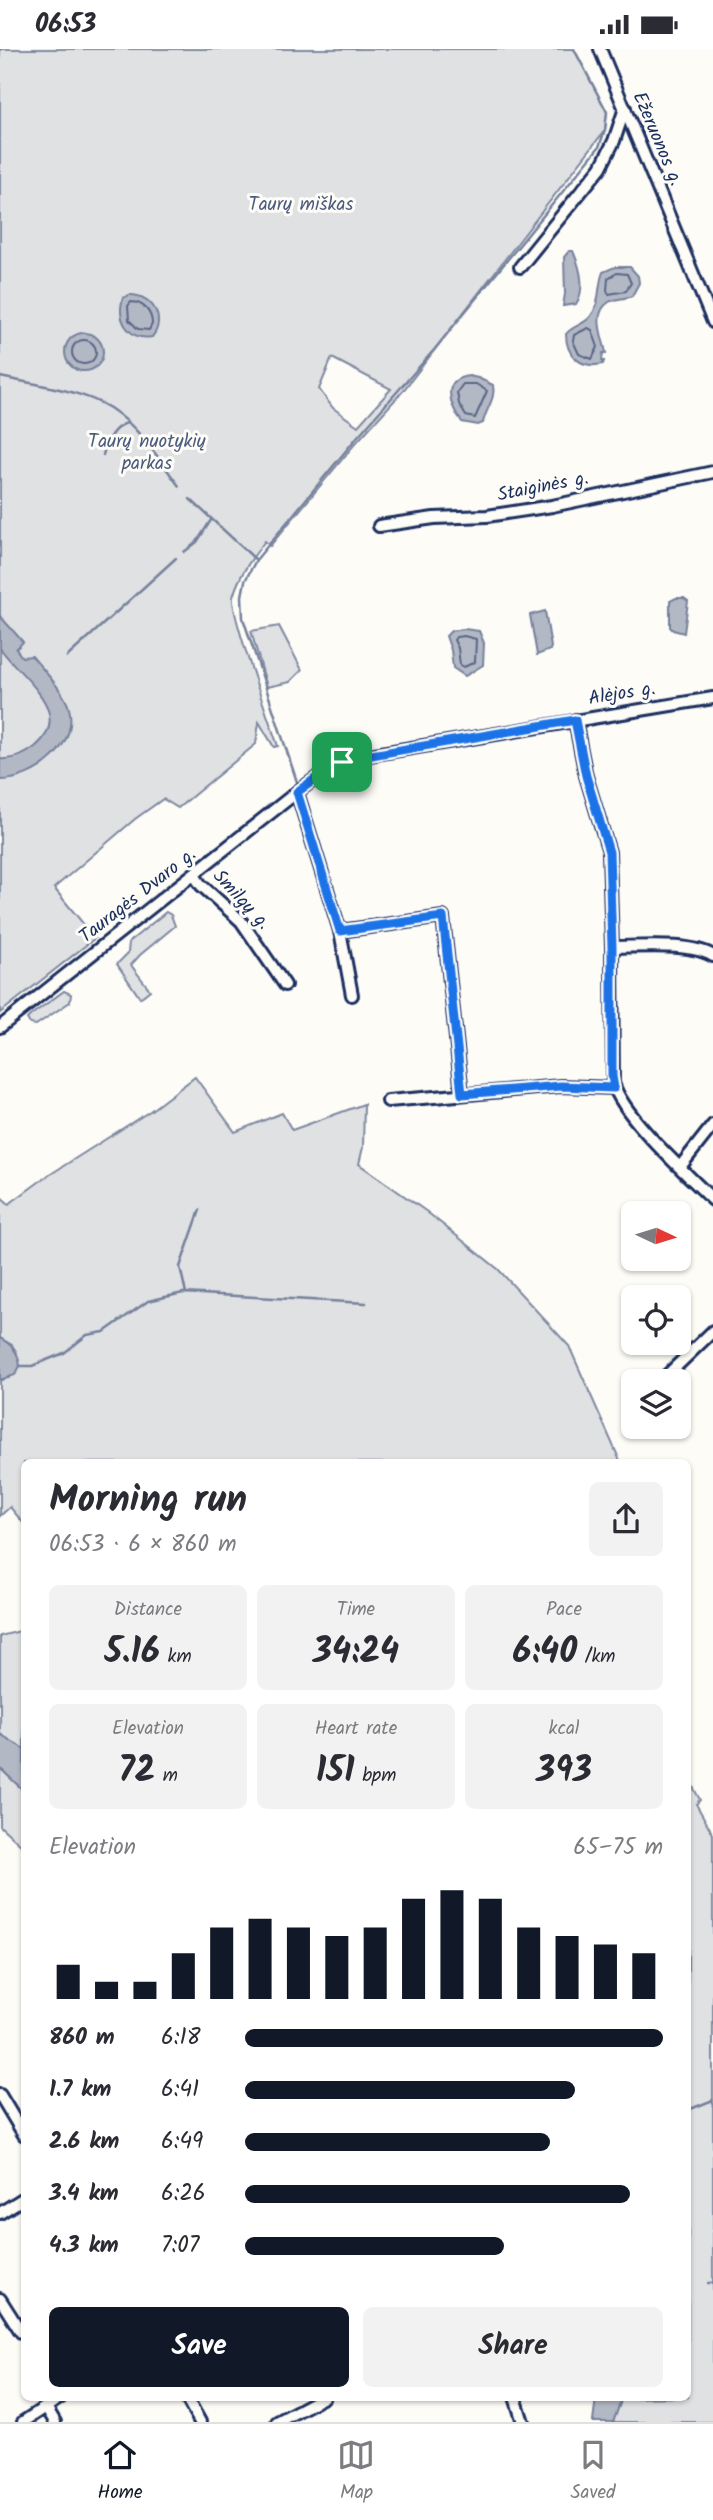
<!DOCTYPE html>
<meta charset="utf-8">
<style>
:root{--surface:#fff;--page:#f2f2f3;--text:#2b2b33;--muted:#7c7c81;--line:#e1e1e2;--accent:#111827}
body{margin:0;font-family:Kalam,sans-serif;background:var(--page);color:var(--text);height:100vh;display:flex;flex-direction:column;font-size:26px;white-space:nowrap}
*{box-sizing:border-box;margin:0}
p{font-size:23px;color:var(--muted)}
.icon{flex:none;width:38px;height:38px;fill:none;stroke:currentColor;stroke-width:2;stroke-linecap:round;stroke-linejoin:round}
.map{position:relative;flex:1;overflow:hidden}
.drawer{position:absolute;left:21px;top:1410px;width:670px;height:942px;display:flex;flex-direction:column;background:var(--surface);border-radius:10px;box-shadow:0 2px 5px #0004}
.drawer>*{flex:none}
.needle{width:46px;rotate:94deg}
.buttons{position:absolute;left:621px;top:1152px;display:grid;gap:14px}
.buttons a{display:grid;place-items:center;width:70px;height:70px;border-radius:10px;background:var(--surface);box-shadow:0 2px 5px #0004;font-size:35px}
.pin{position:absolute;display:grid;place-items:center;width:60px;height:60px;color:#fff;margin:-30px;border-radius:14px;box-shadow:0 4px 10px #0006}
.round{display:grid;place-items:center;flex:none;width:74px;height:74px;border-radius:10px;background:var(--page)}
.headline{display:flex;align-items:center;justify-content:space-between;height:119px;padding:0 28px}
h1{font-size:38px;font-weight:700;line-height:52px}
.stats{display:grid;grid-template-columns:repeat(3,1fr);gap:10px;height:119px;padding:7px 28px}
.stats div{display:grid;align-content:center;border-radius:10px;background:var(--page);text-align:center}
.stats b{font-size:35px;font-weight:700}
.stats small{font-size:19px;font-weight:400}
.stats p{font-size:19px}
.chart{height:196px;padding:14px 28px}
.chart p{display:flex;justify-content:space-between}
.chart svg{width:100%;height:126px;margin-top:7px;stroke:var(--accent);stroke-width:6}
.action{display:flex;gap:14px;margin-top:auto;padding:14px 28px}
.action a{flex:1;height:80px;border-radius:10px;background:var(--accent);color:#fff;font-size:28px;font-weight:700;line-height:80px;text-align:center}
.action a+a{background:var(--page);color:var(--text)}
ul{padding:0 28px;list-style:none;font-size:23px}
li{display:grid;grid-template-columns:112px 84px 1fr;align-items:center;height:52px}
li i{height:18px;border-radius:9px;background:var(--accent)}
.status{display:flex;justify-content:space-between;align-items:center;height:49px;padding:0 35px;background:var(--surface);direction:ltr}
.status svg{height:19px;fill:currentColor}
.menu{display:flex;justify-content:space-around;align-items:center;height:98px;border-top:2px solid var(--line);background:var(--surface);font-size:19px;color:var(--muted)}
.menu a{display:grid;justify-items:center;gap:4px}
.menu .selected{color:var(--accent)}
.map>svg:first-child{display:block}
.green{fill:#e0e1e3;stroke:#7e88a0;stroke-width:2;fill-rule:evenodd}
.water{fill:#b3b8c5;stroke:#76819c;stroke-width:2}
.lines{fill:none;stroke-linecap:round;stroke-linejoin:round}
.shore{stroke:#586687;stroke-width:2}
.stream{stroke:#76819c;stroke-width:2.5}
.minor-casing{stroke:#1b2f5e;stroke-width:16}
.minor{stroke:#fdfcf7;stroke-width:10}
.route-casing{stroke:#fff;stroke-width:14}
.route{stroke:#1a73e8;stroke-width:9}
.labels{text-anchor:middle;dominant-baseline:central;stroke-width:6;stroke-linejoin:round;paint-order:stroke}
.street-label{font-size:19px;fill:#1b2f5e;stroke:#fdfcf7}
.park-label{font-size:19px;fill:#4c5c7f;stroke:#fdfcf7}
</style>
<div class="status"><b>06:53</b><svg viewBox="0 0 49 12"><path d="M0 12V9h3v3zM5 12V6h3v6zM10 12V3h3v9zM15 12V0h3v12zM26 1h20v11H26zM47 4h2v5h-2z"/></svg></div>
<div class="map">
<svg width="713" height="2373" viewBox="0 0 713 2373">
<rect width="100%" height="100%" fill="#fdfcf7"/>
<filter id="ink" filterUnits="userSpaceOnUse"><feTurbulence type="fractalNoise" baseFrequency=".0143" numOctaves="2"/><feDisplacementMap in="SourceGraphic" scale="14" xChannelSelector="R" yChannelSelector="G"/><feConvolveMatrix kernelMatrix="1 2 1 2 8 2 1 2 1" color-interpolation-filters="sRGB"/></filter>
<g filter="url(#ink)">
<g class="green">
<path d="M0 0H574L607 63 605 81 402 343 354 396 270 497 265 492C252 509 239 526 233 548 230 564 270 674 278 697L274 698 259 673 256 695 178 759 163 750 135 770 54 839 95 889 0 964ZM332 309 391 340 358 377 333 359 319 340Z"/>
<path d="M279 577 302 621 290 633 267 638 251 582Z"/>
<path d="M166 863 171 866 175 877 140 906 131 916 150 941 140 949 117 915 128 904 129 893Z"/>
<path d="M64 942 71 945 70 953 36 976 30 975 27 970 31 966Z"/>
<path d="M195 1028 235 1083 282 1064 292 1081 364 1055 363 1098 359 1115 427 1163 498 1220 569 1297 621 1414H24V1475L10 1458 0 1467V1331L9 1329 17 1304 12 1296 0 1289V1147L9 1155 43 1130 150 1062Z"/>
<path d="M24 1581V1700L0 1685V1587Z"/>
<path d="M0 1719 24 1742V1799L0 1777Z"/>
<path d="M688 1728 700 1751 696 1755 713 1785V2373H613L622 2349 688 2348Z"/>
</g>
<g class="water">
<path d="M569 202H573C580 218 586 240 576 255L563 257 565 245 564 208Z"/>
<path d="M615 218H630L638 227 639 234 632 247C625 250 616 249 609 253 591 265 603 288 606 304H603L602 312H604L603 315C581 320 566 307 566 285 572 277 583 276 590 268 601 255 597 238 603 223Z"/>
<path d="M129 246C152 245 167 270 152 288 129 292 116 271 123 249Z"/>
<circle cx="84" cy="303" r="19"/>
<path d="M469 327 478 329 493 336C496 350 486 359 483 374L478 376 462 373C450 357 440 330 469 327Z"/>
<path d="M676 549H684L688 552 684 584 673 581 670 578V552Z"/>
<path d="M545 562 551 598 550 601 537 606 530 566Z"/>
<path d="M0 567 23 593 16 600 22 608 32 607C44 622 61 639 68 656 82 695 34 732 0 731V710C13 711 25 706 35 698 77 663 18 626 0 599Z"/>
<path d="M464 580 479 582 484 594 483 616 465 627 453 619 451 601 446 587 451 582Z"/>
<path d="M0 1289C12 1296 18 1302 20 1317L15 1326 0 1331Z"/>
<path d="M0 1685 24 1700V1742L0 1719Z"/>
<path d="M596 2349H622L613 2373H593Z"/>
</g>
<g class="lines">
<g class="shore">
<path d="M617 224 627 225 631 234 626 242 609 245 607 242 608 229Z"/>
<path d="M131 253C143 253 152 263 152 275L149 281 138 280 129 271 128 257Z"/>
<path d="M588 279 592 281 598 298 592 310 579 305 573 292 574 286Z"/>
<circle cx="84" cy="303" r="12"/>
<path d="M463 335H476L487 342 475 369 466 367 459 355 457 343Z"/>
<path d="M464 587 476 590 475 613 464 618 460 616 458 599 454 591 456 588Z"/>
</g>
<g class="stream">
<path d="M0 328C33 335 82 341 110 359 139 378 159 410 179 437"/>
<path d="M103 406C106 393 113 378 127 374"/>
<path d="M190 450 256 511"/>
<path d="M184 503 197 493 211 471"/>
<path d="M67 608 176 509"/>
<path d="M298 736 243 569 242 547 245 532 256 511 358 387 434 301 599 98 605 81 607 63 574 0"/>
<path d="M186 1244 180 1218 200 1161"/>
<path d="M20 1317H32L64 1304 87 1286 104 1283 148 1252 183 1244 366 1254"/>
<path d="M688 2061 713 2051"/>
<path d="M708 2234H713"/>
</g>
<g class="minor-casing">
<g id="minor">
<path d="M600 0 713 273"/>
<path d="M520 218 601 118 614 92 625 59"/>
<path d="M379 477 434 469 487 467 552 457 713 423"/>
<path d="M575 671 586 727 609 803 612 898 613 1034C624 1069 685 1123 713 1151"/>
<path d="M297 743 340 882 352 946"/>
<path d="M194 826 201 836 241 872 285 936"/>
<path d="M340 882 443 868 462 1045"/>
<path d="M612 898C639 898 691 893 713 907"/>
<path d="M0 978 297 743C320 726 340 712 369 706L713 649"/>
<path d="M388 1052 561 1037 614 1039"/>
<path d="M680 1118 713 1076"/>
<path d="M661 1332 713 1282"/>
<path d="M0 2046 24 2086"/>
<path d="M0 2164 24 2149"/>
<path d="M0 2250 21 2283"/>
<path d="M186 2348 200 2373"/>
<path d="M515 2348 523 2373"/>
<path d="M46 2358 55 2373"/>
<path d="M23 2373 61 2348"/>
<path d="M277 2373 324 2348"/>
</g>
</g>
<use href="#minor" class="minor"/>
</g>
</g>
<g class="lines" filter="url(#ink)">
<g class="route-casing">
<path id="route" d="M575 671 586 727 609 803 612 898V1027L614 1039 561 1037 462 1045 443 868 340 882 297 743 332 718 354 709Z"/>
</g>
<use href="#route" class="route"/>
</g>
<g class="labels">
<g class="street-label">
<text transform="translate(657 90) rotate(67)">Ežeruonos g.</text>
<text transform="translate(543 438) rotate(-11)">Staiginės g.</text>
<text transform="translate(622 645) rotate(-9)">Alėjos g.</text>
<text transform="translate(138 847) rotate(-38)">Tauragės Dvaro g.</text>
<text transform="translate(241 851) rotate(47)">Smilgų g.</text>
</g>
<g class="park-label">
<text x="301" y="156">Taurų miškas</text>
<text x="147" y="393">Taurų nuotykių<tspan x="147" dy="22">parkas</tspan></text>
</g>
</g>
</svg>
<div class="buttons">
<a><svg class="needle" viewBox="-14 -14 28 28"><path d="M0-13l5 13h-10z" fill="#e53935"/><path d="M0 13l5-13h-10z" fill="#7c7c81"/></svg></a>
<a><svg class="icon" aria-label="locate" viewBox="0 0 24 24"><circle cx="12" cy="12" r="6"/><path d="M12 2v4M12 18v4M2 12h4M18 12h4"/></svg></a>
<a><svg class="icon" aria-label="layers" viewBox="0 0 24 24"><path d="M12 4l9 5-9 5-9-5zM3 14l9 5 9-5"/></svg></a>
</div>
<div class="pin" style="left:342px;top:713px;background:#1e9e55"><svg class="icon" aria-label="arrive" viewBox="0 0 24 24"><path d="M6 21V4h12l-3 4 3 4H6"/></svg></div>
<section class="drawer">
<div class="headline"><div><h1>Morning run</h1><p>06:53 · 6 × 860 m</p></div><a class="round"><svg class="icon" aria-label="share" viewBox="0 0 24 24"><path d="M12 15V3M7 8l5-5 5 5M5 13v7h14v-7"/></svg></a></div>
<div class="stats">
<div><p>Distance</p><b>5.16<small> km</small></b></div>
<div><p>Time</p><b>34:24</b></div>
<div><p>Pace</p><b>6:40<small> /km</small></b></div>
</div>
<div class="stats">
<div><p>Elevation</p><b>72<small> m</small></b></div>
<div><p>Heart rate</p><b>151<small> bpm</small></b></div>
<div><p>kcal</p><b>393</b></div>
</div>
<div class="chart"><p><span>Elevation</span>65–75 m</p>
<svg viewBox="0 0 160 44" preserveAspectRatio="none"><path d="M5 44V32M15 44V38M25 44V38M35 44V28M45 44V19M55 44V16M65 44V19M75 44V22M85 44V19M95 44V9M105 44V6M115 44V9M125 44V19M135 44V22M145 44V25M155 44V28"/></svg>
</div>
<ul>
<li><b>860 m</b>6:18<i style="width:100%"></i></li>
<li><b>1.7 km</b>6:41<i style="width:79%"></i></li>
<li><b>2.6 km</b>6:49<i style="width:73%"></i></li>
<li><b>3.4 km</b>6:26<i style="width:92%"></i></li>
<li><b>4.3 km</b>7:07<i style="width:62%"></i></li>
</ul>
<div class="action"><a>Save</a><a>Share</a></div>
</section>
</div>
<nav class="menu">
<a class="selected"><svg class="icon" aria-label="home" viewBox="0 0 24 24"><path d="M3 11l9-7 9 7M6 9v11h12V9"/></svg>Home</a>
<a><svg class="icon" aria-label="map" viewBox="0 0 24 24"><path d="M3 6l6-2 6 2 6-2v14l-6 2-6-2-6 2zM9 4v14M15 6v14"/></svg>Map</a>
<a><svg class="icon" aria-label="saved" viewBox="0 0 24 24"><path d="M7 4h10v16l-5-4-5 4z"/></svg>Saved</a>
</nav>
